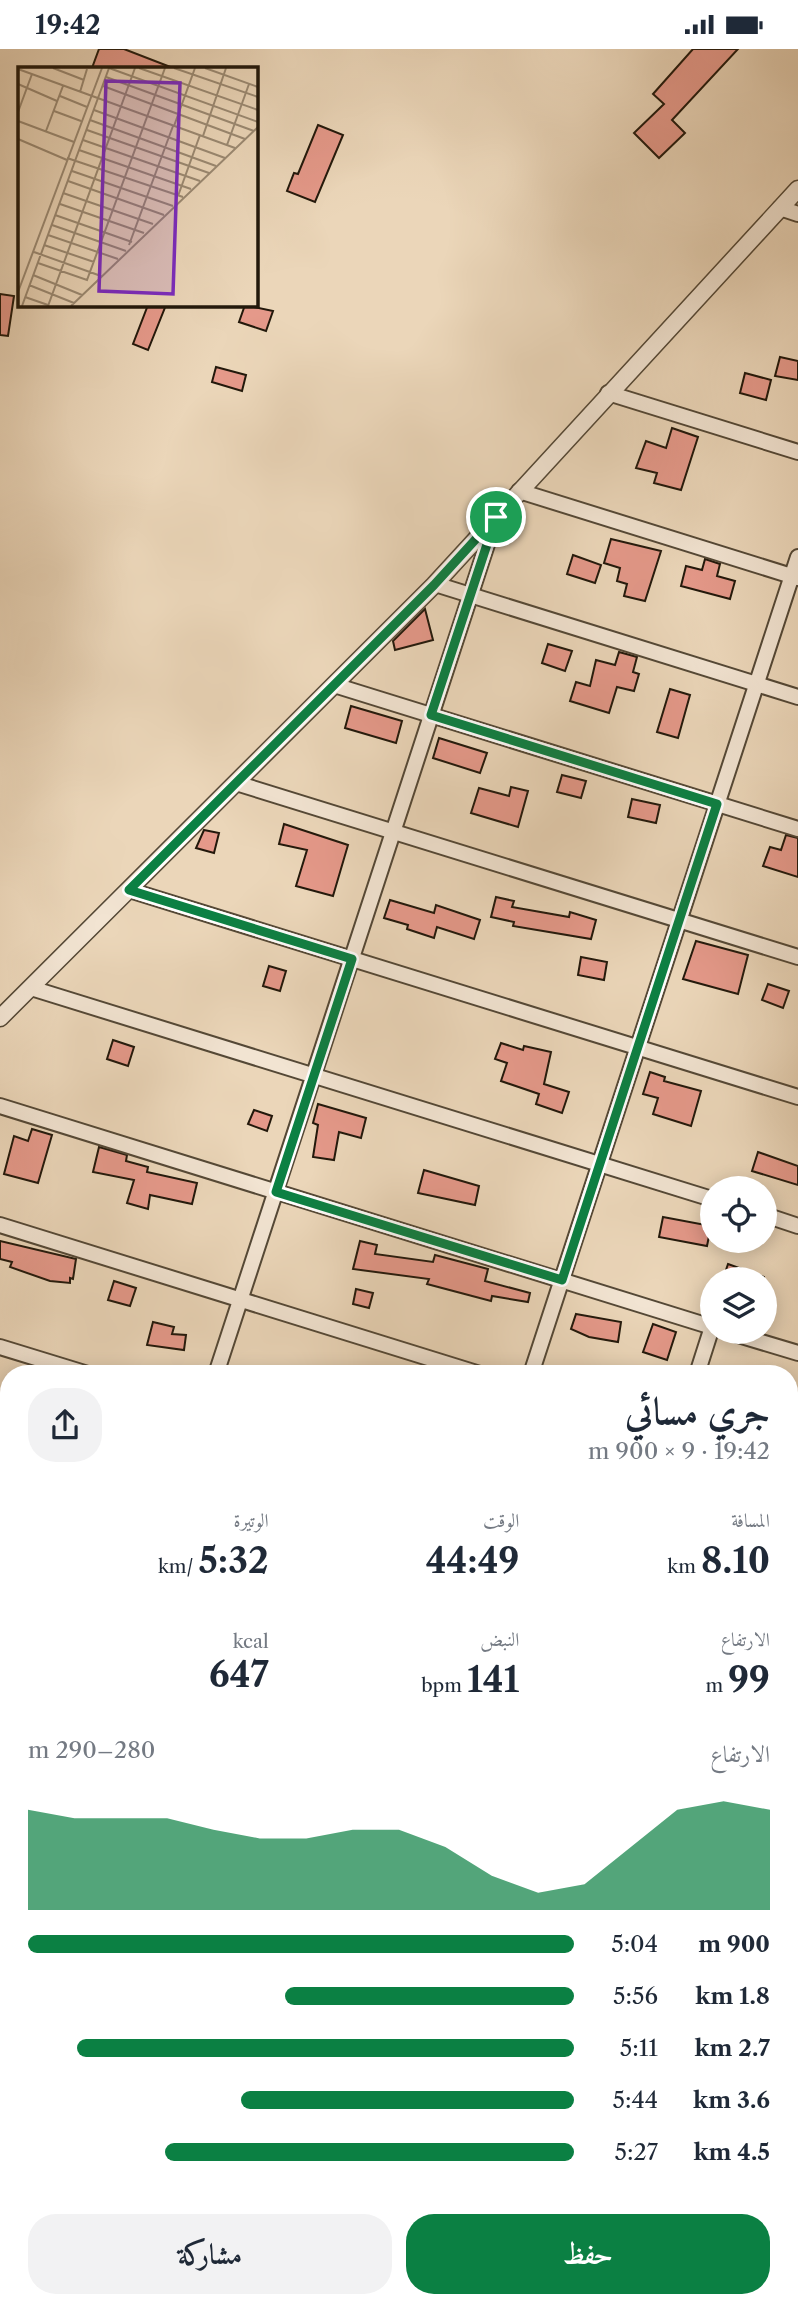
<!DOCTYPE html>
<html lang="ar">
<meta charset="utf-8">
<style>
:root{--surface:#fff;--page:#f2f2f3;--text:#1f2937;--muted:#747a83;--accent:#0b8043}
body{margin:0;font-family:"Libre Caslon Text",Amiri,serif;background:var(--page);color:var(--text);direction:rtl;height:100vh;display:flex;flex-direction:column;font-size:26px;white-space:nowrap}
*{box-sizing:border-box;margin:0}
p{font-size:23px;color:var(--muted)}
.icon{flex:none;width:38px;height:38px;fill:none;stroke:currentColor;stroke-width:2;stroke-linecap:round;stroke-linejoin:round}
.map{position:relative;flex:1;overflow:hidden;direction:ltr}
.panel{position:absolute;left:0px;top:1316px;width:798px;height:943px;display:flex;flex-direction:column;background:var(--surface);border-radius:28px 28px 0 0;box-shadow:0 4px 18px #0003;direction:rtl}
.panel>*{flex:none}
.controls{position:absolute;left:700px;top:1127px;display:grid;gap:14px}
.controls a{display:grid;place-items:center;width:77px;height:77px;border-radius:50%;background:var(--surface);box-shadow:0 4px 18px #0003;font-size:35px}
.pin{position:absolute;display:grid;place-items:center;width:60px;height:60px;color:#fff;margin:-30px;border:4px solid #fff;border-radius:50%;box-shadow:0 2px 7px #0007}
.round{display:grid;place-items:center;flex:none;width:74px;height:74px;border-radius:28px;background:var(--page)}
.overview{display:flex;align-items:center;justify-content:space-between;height:119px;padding:0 28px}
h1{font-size:38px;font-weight:700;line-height:52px}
.figures{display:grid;grid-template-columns:repeat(3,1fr);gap:10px;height:119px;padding:7px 28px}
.figures div{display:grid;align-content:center}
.figures b{font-size:35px;font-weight:700}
.figures small{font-size:19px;font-weight:400}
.figures p{font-size:19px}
.chart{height:196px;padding:14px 28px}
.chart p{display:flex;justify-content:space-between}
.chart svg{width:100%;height:126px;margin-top:7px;fill:var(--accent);opacity:.7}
.button{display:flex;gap:14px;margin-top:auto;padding:14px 28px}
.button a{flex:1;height:80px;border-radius:28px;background:var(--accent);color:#fff;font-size:28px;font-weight:700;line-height:80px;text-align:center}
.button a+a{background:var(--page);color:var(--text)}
ul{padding:0 28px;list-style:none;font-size:23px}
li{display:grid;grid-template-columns:112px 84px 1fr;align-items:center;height:52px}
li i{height:18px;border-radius:9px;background:var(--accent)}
.status{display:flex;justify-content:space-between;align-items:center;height:49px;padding:0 35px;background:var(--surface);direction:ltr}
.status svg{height:19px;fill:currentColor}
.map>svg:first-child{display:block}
.building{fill:#e5998a;stroke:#22180b;stroke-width:2}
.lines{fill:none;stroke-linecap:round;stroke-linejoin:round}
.minor-casing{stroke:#544836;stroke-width:18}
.tertiary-casing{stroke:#544836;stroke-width:19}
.minor{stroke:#f2e4d2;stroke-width:14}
.tertiary{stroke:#f2e4d2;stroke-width:16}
.route-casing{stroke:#fff;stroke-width:14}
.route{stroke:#0b8043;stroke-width:9}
.inset-road{fill:none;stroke:#9b8a73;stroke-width:2}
.view{fill:#7b2cbf;fill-opacity:0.15;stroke:#7b2cbf;stroke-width:3.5}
.inset-edge{fill:none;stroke:#22180b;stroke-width:3.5}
</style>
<div class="status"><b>19:42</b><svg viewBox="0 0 49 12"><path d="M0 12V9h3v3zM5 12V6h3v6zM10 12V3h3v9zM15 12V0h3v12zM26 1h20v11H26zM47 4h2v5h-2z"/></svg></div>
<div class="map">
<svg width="798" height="2259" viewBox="0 0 798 2259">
<rect width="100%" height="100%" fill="#ebd6b9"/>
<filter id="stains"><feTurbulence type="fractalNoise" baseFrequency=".00286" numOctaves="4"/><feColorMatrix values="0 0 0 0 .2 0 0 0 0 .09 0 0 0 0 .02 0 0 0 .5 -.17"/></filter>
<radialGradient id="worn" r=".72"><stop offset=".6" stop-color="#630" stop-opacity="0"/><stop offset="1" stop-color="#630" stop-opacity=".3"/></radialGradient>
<g class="building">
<path d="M99 0H124L173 19H92Z"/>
<path d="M693 0H738L672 71 685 84 659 109 634 84 664 55 653 45Z"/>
<path d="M318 76 343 86 315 153 287 142 294 124 298 125Z"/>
<path d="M0 245 14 247 8 287 0 286Z"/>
<path d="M148 256H166L148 301 133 295Z"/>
<path d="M245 256 273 262 266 282 239 273Z"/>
<path d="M780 308 798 312V331L775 327Z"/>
<path d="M216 318 246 326 242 342 212 333Z"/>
<path d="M745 324 771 331 766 351 740 344Z"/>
<path d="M672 379 698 388 681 441 654 434 657 424 636 419 646 392 666 399Z"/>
<path d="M611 490 661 502 645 552 624 547 627 535 617 532 620 519 604 514Z"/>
<path d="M573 506 601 516 595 534 567 525Z"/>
<path d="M705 510 720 515 717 527 735 532 730 550 681 537 686 517 702 521Z"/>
<path d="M425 560 433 591 395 601 393 592Z"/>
<path d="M548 595 572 602 565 622 542 614Z"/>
<path d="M619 603 637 608 633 623 639 625 634 642 617 638 609 664 570 652 576 633 590 637 596 611 615 616Z"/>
<path d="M670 640 690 646 678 689 657 683Z"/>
<path d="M351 657 402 672 396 694 345 679Z"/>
<path d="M439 689 487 704 480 724 433 709Z"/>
<path d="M562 726 586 732 581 749 557 743Z"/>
<path d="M511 738 528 742 518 778 471 764 479 739 509 747Z"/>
<path d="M632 750 660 756 656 774 628 768Z"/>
<path d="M284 775 348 796 333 847 296 837 307 801 279 795Z"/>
<path d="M204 781 219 784 214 804 196 799Z"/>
<path d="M786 786 798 789V828L763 817 770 798 781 801Z"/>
<path d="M496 848 514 852 512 858 569 868 570 863 596 871 591 890 513 877 514 873 491 868Z"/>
<path d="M390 851 434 864 436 856 480 871 474 890 437 878 434 889 407 880 408 876 384 869Z"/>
<path d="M696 892 748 906 738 945 683 930Z"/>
<path d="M581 908 607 913 604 931 578 926Z"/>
<path d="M269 917 286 922 280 942 263 937Z"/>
<path d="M768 935 789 942 783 959 762 951Z"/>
<path d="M113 991 134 998 128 1017 107 1010Z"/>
<path d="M501 994 523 1001 524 997 551 1003 544 1035 569 1043 562 1064 536 1055 539 1045 501 1032 507 1014 495 1010Z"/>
<path d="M650 1023 665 1028 664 1032 701 1042 691 1077 653 1065 658 1049 643 1045Z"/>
<path d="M318 1055 366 1069 361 1089 339 1083 334 1111 313 1108 318 1076 313 1074Z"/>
<path d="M254 1061 272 1067 267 1082 248 1075Z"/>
<path d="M32 1080 52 1086 38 1134 4 1125 14 1087 28 1092Z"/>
<path d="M99 1098 127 1106 126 1112 148 1118 147 1123 197 1134 192 1155 150 1146 148 1160 127 1154 134 1131 93 1123Z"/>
<path d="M758 1103 798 1117V1136L752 1122Z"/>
<path d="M424 1121 479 1137 475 1156 418 1144Z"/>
<path d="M663 1168 711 1177 707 1197 659 1188Z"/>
<path d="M0 1192 76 1210 73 1230 70 1229V1234L50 1232 10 1218 12 1213 0 1210Z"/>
<path d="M360 1192 377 1196 375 1205 433 1213 435 1206 488 1220 485 1232 530 1244 528 1253 492 1247 491 1252 427 1235 429 1230 353 1220Z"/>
<path d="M728 1215 764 1228V1230H723Z"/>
<path d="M114 1232 136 1239 130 1257 108 1251Z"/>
<path d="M356 1240 373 1244 369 1259 353 1255Z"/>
<path d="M576 1265 621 1273 618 1293 589 1288 571 1280Z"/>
<path d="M153 1273 174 1278 172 1285 186 1286 184 1301 147 1296Z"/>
<path d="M653 1275 676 1283 667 1311 643 1303Z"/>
</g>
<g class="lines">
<g class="minor-casing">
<g id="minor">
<path d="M780 159 798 165"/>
<path d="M608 344 798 403"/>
<path d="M519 442 798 529"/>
<path d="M435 535 798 648"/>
<path d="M334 636 798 780"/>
<path d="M236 734 798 908"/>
<path d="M129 841 798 1048"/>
<path d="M31 939 712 1150"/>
<path d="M0 1057 712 1278"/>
<path d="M765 1166 798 1177"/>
<path d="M0 1176 480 1325"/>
<path d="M728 1283 798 1304"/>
<path d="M0 1298 88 1325"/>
<path d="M216 1325 495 471"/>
<path d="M531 1325 798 508"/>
<path d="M697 1325 712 1278"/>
<path d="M0 1418 9 1421"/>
<path d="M789 1420 798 1423"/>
<path d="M789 1517 798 1490"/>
<path d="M0 1521 9 1524"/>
<path d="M789 1542 798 1545"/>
<path d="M0 1643 9 1646"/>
<path d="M789 1663 798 1666"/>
<path d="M789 1779 798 1782"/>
<path d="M0 1781 9 1784"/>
<path d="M789 1902 798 1905"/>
<path d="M0 1952 9 1924"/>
<path d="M789 2038 798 2041"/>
<path d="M0 2044 9 2047"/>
<path d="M0 2149 9 2152"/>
<path d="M789 2186 798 2189"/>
<path d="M314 2250 340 2259"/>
<path d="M622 2250 652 2259"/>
<path d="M224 2259 227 2250"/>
<path d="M542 2259 545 2250"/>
</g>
</g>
<g class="tertiary-casing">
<path id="tertiary" d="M0 969 434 536 798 140"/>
</g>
<use href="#minor" class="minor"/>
<use href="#tertiary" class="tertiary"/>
</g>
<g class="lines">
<g class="route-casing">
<path id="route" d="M496 468 431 666 717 755 562 1231 276 1143 352 910 129 841 434 536Z"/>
</g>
<use href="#route" class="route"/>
</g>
<g transform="translate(18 18)">
<rect width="240" height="240" fill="#ebd6b9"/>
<path class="inset-road" d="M35 1 66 13M91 1 240 55M121 1 240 43M156 1 240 30M187 1 240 20M0 2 217 81M88 10 236 64M0 17 39 34M85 19 227 72M62 25 69 2M42 29 69 40M76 43 207 91M36 44 63 54M0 45 14 7M72 53 198 99M0 54 56 75M156 59 177 1M69 63 191 106M28 64 45 19M185 69 208 1M0 72 49 93M65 73 182 114M209 78 231 17M61 83 173 122M49 91 165 130M54 104 155 139M50 114 146 148M45 126 135 157M160 129 182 68M42 137 126 166M37 148 114 175M34 158 108 184M30 168 100 192M26 178 76 195M111 178 155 59M16 185 83 209M20 196 69 213 147 1M15 208 64 228M11 218 56 236M0 225 84 1M7 230 30 238M4 239 91 1M30 239 117 1M53 239 240 60"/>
<path class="view" d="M88 14 162 16 155 227 81 224Z"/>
<rect width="240" height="240" class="inset-edge"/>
</g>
<rect width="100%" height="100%" filter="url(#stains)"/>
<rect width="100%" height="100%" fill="url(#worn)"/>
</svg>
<div class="controls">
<a><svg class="icon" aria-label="locate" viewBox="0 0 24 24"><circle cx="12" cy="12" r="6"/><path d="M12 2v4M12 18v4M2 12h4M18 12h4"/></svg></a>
<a><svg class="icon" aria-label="layers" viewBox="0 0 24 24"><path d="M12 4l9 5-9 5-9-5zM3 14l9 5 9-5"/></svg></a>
</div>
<div class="pin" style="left:496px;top:468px;background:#1e9e55"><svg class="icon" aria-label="arrive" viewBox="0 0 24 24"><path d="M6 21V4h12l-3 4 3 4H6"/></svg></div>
<section class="panel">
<div class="overview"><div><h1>جري مسائي</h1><p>19:42 · 9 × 900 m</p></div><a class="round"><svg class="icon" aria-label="share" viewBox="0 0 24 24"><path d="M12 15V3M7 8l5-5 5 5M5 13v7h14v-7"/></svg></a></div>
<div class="figures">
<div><p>المسافة</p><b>8.10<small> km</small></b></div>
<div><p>الوقت</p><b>44:49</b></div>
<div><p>الوتيرة</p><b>5:32<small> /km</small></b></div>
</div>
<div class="figures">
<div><p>الارتفاع</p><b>99<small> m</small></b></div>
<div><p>النبض</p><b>141<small> bpm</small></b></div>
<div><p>kcal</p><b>647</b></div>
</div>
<div class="chart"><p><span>الارتفاع</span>280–290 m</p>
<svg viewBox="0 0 160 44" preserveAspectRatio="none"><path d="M0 44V9L10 12L20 12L30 12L40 16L50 19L60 19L70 16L80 16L90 22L100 32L110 38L120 35L130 22L140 9L150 6L160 9V44z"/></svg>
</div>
<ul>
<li><b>900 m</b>5:04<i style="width:100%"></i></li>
<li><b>1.8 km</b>5:56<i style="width:53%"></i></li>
<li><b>2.7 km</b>5:11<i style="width:91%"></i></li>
<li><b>3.6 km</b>5:44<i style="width:61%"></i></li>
<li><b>4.5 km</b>5:27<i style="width:75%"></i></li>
</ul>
<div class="button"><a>حفظ</a><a>مشاركة</a></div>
</section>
</div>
